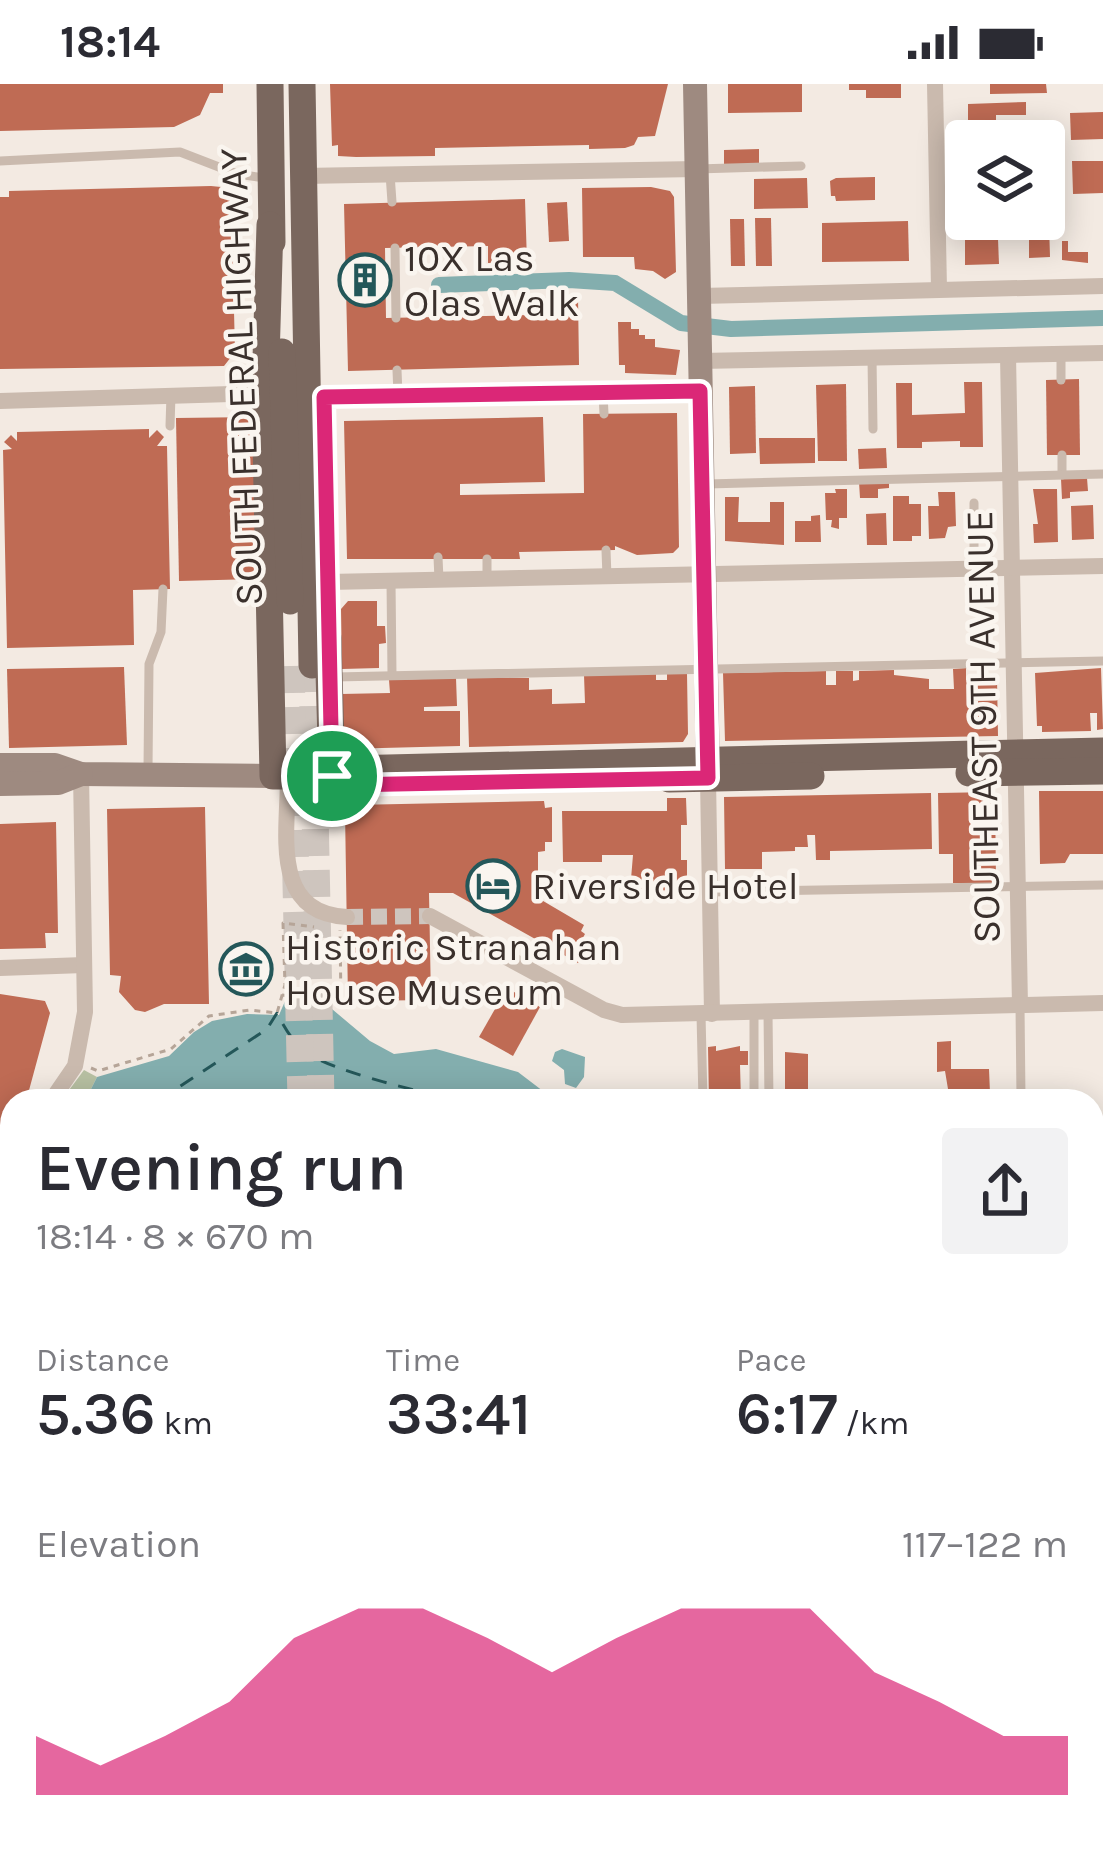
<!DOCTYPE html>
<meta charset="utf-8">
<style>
:root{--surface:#fff;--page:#f2f2f3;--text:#2b2b33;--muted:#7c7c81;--accent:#db2777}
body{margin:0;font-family:Karla,sans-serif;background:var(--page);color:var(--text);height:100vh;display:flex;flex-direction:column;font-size:45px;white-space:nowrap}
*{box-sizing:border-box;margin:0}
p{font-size:39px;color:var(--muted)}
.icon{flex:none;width:66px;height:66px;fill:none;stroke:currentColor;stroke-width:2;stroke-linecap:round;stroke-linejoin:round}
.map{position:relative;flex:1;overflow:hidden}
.side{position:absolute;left:0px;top:1005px;width:1104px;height:771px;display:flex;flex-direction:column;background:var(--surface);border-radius:36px 36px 0 0;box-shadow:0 6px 30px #0003}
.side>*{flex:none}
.fabs{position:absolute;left:945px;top:36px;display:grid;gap:24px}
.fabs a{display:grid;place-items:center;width:120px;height:120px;border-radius:12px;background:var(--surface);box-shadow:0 6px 30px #0003;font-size:60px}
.pin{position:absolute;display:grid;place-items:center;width:102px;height:102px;color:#fff;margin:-51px;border:6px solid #fff;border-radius:50%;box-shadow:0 3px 12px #0007}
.round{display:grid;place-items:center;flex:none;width:126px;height:126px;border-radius:12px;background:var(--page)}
.head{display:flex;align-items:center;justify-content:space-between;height:204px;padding:0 36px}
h1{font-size:66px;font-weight:600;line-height:90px}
.stats{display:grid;grid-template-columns:repeat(3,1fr);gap:18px;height:204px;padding:12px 36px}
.stats div{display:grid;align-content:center}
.stats b{font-size:60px;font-weight:600}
.stats small{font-size:33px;font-weight:400}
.stats p{font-size:33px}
.chart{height:336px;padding:24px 36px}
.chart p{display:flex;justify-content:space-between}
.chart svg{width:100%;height:216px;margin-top:12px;fill:var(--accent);opacity:.7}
.status{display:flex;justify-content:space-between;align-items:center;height:84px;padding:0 60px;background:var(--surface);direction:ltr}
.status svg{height:33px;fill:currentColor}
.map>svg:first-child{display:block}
.green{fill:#b8c1a3}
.water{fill:#83aeae}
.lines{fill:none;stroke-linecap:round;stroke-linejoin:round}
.canal{stroke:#83aeae;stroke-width:16}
.ferry{stroke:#245759;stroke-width:3;stroke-dasharray:15 12;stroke-linecap:butt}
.building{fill:#bf6b54}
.street-tunnel{stroke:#cec5be;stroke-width:16;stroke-dasharray:16 8;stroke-linecap:butt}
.primary-tunnel{stroke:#cec5be;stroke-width:27;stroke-dasharray:27 14;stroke-linecap:butt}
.path{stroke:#b6a598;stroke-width:3;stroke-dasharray:6 6;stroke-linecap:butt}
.lane{stroke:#cabaae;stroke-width:9}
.street{stroke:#cabaae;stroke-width:16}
.secondary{stroke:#9e8a80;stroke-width:24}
.primary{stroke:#7a675e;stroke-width:27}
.route-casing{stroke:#fff;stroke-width:24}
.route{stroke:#db2777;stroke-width:15}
.labels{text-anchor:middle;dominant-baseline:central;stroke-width:9;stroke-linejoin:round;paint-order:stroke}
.poi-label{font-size:39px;fill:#3a302c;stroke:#faf5ef;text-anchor:start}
.street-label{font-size:39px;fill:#3a302c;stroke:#faf5ef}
</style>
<div class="status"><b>18:14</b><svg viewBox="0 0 49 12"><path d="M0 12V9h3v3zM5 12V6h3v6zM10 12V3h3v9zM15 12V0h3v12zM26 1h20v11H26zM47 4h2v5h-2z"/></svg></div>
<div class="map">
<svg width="1103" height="1774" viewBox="0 0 1103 1774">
<rect width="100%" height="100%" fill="#f3eae2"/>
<g class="green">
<path d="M84 986 97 993 85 1017H61Z"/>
<path d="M12 1265V1557L0 1536V1273Z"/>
</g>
<g class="water">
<path d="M286 915 326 920 370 957 394 970 436 965 518 988 556 1017H85L97 993 169 972 194 948 212 937 247 930 279 931Z"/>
<path d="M562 965 585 973 584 993 576 1004 565 1000 564 986 552 977 555 968Z"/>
<path d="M1092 1048 1103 1053V1172L1092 1164Z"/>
<path d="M12 1108V1265L0 1273V1123Z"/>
</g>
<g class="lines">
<path class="canal" d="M439 201 569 196 615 199 681 239 731 245 1103 234"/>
<g class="ferry">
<path d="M158 1017 267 945 277 929C284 943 292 957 305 967 331 988 421 1007 457 1017"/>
<path d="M1092 1097 1103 1100"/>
<path d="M0 1189 12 1175"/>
</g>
</g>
<g class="building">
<path d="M0 0H223V9H210L200 31 174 43 0 47Z"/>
<path d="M330 0H668L655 52 638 53 634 61 625 64 589 65V61L435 64V72L356 73 338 72V61L332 62Z"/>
<path d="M728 0H802V28L728 29Z"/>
<path d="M849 0H901V14H866V6H849Z"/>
<path d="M990 0H1046L1047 9 990 10Z"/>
<path d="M1026 18V31H996V44L968 45V20Z"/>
<path d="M1103 28V55L1071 56 1070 29Z"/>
<path d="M759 65V80H724V66Z"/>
<path d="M1072 77H1103V109L1073 110Z"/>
<path d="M875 93V116L836 117 835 112H831L830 97 836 94Z"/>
<path d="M807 94 808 124 754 125V95Z"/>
<path d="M211 102 231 104 235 268 224 282 0 285V113H9V107Z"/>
<path d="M651 103 670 107 674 113 676 188 665 195 653 187 635 185 634 173H583L582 104Z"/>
<path d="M525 115 527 178 488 179V162L385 164 386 234 532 231V214L578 213 579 281 348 287 344 120Z"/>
<path d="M567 118 569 157 549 158 547 119Z"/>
<path d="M755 134H771L772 182H756Z"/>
<path d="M730 135H744L745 182H731Z"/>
<path d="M908 137 909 177 822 178V139Z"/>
<path d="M1029 139H1049L1050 173 1029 174Z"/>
<path d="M998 155 999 180 965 181V156Z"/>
<path d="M1062 157H1068V168H1088V179L1062 176Z"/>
<path d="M618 238H631V245H639V251H645V255H655V263L680 266 676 291 625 289V281H619Z"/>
<path d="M1079 295 1080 371H1047L1046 296Z"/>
<path d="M964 298H982L983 363H960V357L922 358V364H897L896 299H912V331L965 329Z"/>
<path d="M846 300 847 377H818L816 301Z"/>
<path d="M755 302 756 369 730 370 729 303Z"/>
<path d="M677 329 679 463 673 469 637 471 615 462V466L519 468 520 475H347L344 337 543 333 545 398 460 400V411L584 409 583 330Z"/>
<path d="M255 333 257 495 179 497 176 334Z"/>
<path d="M149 345V354L157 346 164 353 157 362H167L170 505 133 506 134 561 7 564 3 366 12 365 4 358 11 351 17 357V348Z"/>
<path d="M759 354H815V379L760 380Z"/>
<path d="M886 364 887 384 859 385 858 365Z"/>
<path d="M1087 394 1088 407 1070 408V414L1062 415 1061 395Z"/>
<path d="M859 398H889V404L878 405V414H860Z"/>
<path d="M835 405H847V434H839V445L831 443 832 436H826L825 409H836Z"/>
<path d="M1033 405H1057L1058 458 1034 459 1033 440H1038Z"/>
<path d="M938 408H955L956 442 948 443 945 454 929 455 928 422H939Z"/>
<path d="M893 412H909V420H921V452H912V457H893Z"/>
<path d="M725 413H739L738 438H770V418H784V461L725 457Z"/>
<path d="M1093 421 1094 455 1072 456 1071 422Z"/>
<path d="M886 429 887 461H867L866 430Z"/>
<path d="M820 431 821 458H795V437H811V432Z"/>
<path d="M348 517H377V542H385L386 559 379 560V584L342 585 341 525Z"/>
<path d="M124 583 127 661 9 664 7 585Z"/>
<path d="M966 584V596L997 595 998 652 725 657 723 589 826 587V601H836V587H853V597L859 596V587L894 586V591L929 595V605H954L953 585Z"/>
<path d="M1101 584 1103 645 1097 646V629H1090L1091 647 1042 648V642H1037L1035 589Z"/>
<path d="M656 589V596H667V590H687L688 650 683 658 469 663 467 593 529 594V606L552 605V620L585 619 584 591Z"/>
<path d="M456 594 457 622 424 623V627H460V662L343 665 341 610 390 609 389 596Z"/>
<path d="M1039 707H1103V770H1070L1065 779 1040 780Z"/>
<path d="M995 708 996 799H953V770H939L938 709Z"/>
<path d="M931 709 932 765 830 767V776H816L815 751H807L808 763H795V767L762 768V785H725L724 713Z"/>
<path d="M667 714H686L687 741H681V776H687V801H680V806L630 807 633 771H602V778H563L562 727H667Z"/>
<path d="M544 717 545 724 552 723V758H545V767L538 768V814L584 841 581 847 585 850 579 861 586 864 578 879 453 809H429L431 916 348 917 345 727 353 721Z"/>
<path d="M205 723 209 920H164L145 928 135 926 119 908 121 892 110 891 107 725Z"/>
<path d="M56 738 58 849H45L46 864 0 865V740Z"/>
<path d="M254 861V868H262L263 898 230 901 229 872H239V862Z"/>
<path d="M507 904 540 923 513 972 479 953Z"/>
<path d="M0 910 45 917 50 929 28 1010 22 1017H12V1031L0 1046Z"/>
<path d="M951 957V985H989L990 1009H968V1017H950L945 987 937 988V958Z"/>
<path d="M716 962V967L740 962V967H748V981H740L741 1017H709L708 963Z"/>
<path d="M785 968 808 970V1017H785Z"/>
<path d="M923 1007 924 1017H896L905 1008Z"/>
<path d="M1103 1266V1298H1092V1267Z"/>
<path d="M0 1334 12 1335V1519L0 1507Z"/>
<path d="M1092 1390H1103V1427L1092 1428Z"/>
<rect x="1092" y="1470" width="11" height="45"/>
<path d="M1103 1605V1639H1092V1606Z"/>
<path d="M1092 1672 1103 1678V1698L1096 1712 1092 1710Z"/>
</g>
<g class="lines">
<path class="street-tunnel" d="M347 833 430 832"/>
<g class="primary-tunnel">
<path d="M312 581 321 1017"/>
<path d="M291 582 301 1017"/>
</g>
<g class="path">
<path d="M282 911 341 919 340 846"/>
<path d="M91 984 98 987 171 965 209 932 250 926 277 929 285 901 283 839 314 843"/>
<path d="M0 1102 12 1092"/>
</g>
<g class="lane">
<path d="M0 77 180 68 237 90 265 94"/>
<path d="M697 85 801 82"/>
<path d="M390 90 392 118"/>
<path d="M395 164 396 234"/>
<path d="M1061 270V296"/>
<path d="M872 273 873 345"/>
<path d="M397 286 398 311"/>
<path d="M603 309 604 330"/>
<path d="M170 342 171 311"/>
<path d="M1062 371V391"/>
<path d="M707 400 1103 390"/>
<path d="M974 419V484"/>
<path d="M606 466 607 493"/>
<path d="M438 473 439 496"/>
<path d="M487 475V496"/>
<path d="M391 497 392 591"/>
<path d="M335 593 1103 577"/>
<path d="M148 686 149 580 161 548 163 505"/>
<path d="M710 808 1103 801"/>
<path d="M1020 922 1021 1014"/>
<path d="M768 929 769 1017"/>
<path d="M701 930 703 1017"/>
<path d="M754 1017V929"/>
<path d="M1 1311 4 1289 12 1277"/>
<path d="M0 1577 12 1576"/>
<path d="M0 1645 12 1644"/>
</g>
<g class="street">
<path d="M935 0 939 205"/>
<path d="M303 92 697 85"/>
<path d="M700 212 1103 202"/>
<path d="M1008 271 1020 922"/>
<path d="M700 277 1103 269"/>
<path d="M324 313 700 307"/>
<path d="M0 317 265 309"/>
<path d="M328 498 1103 482"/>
<path d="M288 693C288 748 270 829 347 833"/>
<path d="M708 695 712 930"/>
<path d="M430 832 604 926 622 931 1103 919"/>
<path d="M0 884 84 881"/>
<path d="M51 1017 75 982 85 928 81 690"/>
<path d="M0 1080 12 1066"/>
<path d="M1092 1350 1103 1351"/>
<path d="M1092 1562 1103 1563"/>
<path d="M294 1764 295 1774"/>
<path d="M353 1771 607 1767 763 1774 1040 1769 1083 1774"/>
</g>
<g class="secondary">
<path d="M695 0 708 693"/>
<path d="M0 681H55L81 690 273 692"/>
<path d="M0 700 58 699 81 690"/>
</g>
<g class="primary">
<path d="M270 0 272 158"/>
<path d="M302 0 312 581"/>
<path d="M270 141 265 309 273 692H332L347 685 1103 667"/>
<path d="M282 268 290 517"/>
<path d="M328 554 332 692"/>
<path d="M969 689 1103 687"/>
<path d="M669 695 811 692"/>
<path d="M333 1764 334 1774"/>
<path d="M311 1774 312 1764"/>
</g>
</g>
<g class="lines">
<g class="route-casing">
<path id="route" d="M700 307 708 694 346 701 332 692 324 313Z"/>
</g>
<use href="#route" class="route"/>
</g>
<defs>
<g id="building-ring" transform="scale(2.7)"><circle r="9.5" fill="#faf5ef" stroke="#245759" stroke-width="1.5"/><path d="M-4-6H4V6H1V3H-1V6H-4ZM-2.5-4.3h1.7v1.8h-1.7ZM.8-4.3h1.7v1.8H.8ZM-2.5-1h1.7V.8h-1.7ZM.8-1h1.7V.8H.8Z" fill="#245759"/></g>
<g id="hotel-ring" transform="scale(2.7)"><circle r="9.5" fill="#faf5ef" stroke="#245759" stroke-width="1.5"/><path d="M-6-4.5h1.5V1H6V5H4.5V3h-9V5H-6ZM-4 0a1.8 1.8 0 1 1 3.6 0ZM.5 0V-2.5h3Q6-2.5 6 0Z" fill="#245759"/></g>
<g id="museum-ring" transform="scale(2.7)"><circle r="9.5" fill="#faf5ef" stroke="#245759" stroke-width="1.5"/><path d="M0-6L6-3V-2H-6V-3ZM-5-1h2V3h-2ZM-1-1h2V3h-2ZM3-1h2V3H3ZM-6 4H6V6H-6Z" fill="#245759"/></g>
</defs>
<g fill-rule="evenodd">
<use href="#building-ring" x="365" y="196"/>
<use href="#hotel-ring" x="493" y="802"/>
<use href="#museum-ring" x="246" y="885"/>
</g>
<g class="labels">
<g class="poi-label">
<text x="404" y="174">10X Las<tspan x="404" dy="45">Olas Walk</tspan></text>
<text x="532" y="802">Riverside Hotel</text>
<text x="285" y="863">Historic Stranahan<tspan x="285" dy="45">House Museum</tspan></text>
</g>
<g class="street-label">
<text transform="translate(241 293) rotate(-92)">SOUTH FEDERAL HIGHWAY</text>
<text transform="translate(983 643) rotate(-91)">SOUTHEAST 9TH AVENUE</text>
</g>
</g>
</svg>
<div class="fabs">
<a><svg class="icon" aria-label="layers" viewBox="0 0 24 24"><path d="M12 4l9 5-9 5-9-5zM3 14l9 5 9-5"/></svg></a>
</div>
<div class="pin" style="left:332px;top:692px;background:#1e9e55"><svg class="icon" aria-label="arrive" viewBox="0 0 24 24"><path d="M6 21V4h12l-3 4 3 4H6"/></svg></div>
<section class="side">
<div class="head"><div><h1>Evening run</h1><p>18:14 · 8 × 670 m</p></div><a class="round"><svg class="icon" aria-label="share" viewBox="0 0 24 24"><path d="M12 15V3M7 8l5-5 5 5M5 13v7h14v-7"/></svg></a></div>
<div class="stats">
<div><p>Distance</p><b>5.36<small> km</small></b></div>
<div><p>Time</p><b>33:41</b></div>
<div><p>Pace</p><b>6:17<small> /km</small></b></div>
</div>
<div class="chart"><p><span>Elevation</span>117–122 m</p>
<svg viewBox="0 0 160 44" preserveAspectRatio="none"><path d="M0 44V32L10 38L20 32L30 25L40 12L50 6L60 6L70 12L80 19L90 12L100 6L110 6L120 6L130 19L140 25L150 32L160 32V44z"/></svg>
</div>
</section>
</div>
